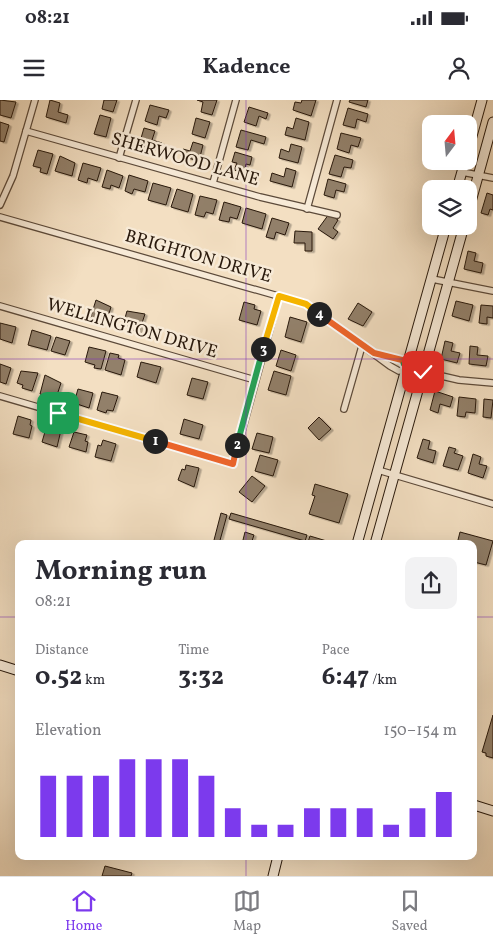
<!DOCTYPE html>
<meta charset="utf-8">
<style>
:root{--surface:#fff;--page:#f2f2f3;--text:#2b2b33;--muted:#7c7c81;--line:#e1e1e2;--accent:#7c3aed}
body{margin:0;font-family:Vollkorn,serif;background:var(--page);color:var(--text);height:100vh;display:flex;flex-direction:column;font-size:19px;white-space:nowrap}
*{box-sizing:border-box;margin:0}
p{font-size:16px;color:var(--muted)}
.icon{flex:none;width:28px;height:28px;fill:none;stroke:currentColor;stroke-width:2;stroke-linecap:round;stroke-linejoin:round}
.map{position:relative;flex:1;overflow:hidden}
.side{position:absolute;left:15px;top:440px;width:462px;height:320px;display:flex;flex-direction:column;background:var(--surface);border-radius:10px;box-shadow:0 5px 20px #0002}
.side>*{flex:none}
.needle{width:32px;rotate:16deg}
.controls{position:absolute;left:422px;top:15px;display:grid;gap:10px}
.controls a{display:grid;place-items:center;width:55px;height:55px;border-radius:10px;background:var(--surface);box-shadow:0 5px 20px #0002;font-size:25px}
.pin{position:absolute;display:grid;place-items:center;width:42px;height:42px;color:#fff;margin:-21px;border-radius:10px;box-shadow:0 2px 8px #0006}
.km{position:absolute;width:25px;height:25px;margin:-12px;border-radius:50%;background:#222;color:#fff;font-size:14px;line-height:25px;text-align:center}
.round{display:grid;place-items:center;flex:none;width:52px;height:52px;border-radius:10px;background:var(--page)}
.head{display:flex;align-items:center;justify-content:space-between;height:85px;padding:0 20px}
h1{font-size:28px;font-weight:700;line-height:38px}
.figures{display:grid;grid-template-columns:repeat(3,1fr);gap:8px;height:85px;padding:5px 20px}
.figures div{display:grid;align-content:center}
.figures b{font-size:25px;font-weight:700}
.figures small{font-size:14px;font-weight:400}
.figures p{font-size:14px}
.chart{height:140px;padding:10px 20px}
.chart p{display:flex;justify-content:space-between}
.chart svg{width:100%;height:90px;margin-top:5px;stroke:var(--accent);stroke-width:6}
.status{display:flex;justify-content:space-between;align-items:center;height:35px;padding:0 25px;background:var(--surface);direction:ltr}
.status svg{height:14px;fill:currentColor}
header{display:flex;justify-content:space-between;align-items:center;height:65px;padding:0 20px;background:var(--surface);font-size:22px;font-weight:700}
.dock{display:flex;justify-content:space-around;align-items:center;height:70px;border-top:1px solid var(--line);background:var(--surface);font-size:14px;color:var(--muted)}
.dock a{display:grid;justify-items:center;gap:2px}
.dock .on{color:var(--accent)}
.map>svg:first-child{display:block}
.building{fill:#92806b;stroke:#29190c;filter:url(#shadow)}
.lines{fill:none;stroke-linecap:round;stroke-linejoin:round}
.street-casing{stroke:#5c4a3a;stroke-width:8}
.secondary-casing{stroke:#29190c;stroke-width:11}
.street{stroke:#f7ead7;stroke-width:5.5}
.secondary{stroke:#f7ead7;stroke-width:9}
.split-1-casing{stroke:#fff;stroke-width:10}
.split-2-casing{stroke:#fff;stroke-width:10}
.split-3-casing{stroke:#fff;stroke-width:10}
.split-4-casing{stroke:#fff;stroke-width:10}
.split-5-casing{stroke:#fff;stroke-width:10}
.split-6-casing{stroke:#fff;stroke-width:10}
.split-1{stroke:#f5b400;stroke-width:6}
.split-2{stroke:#f0652b;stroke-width:6}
.split-3{stroke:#22a559;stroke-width:6}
.split-4{stroke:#f5b400;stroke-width:6}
.split-5{stroke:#f0652b;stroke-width:6}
.split-6{stroke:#22a559;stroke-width:6}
.grid{fill:none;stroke:#7b2cbf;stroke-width:1;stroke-opacity:0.55}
.labels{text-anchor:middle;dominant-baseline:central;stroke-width:5;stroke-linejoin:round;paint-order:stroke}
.street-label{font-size:18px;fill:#29190c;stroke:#f7ead7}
</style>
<div class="status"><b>08:21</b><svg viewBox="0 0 49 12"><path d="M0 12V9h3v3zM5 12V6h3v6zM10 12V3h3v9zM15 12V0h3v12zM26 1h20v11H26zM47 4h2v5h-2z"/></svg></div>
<header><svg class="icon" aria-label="menu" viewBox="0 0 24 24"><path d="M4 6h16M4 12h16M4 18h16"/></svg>Kadence<svg class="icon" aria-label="person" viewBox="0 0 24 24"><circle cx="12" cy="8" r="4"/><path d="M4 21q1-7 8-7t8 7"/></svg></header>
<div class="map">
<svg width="493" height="776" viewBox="0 0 493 776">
<defs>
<filter id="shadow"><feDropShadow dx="2.5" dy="1.5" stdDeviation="0" flood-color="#0004"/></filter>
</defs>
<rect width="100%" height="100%" fill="#f3dfc2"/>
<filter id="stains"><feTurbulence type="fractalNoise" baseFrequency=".004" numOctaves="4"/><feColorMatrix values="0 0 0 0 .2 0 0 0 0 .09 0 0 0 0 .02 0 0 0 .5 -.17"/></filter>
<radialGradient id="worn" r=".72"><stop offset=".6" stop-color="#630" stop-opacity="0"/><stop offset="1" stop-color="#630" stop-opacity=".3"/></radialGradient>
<g class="building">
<path d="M0 0 16 2 11 18 0 15Z"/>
<path d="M50 0 60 3 58 12 68 15 66 23 46 17Z"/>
<path d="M104 0H117L113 12 102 9Z"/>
<path d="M197 0H217L212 15 201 12 203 2Z"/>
<path d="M302 0H316L311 16 293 10 295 2 301 3Z"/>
<path d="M350 0H368L366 7 349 2Z"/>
<path d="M150 5 169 10 166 18 159 16 157 25 145 21Z"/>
<path d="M249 7 268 13 266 19 259 16 256 26 244 22Z"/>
<path d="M348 8 368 14 366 22 357 19 355 28 343 25Z"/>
<path d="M100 15 111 18 106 37 94 34Z"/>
<path d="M196 18 210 22 205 38 192 34Z"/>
<path d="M296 18 309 22 305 40 285 35 287 27 293 29Z"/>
<path d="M0 22 9 25 4 42 0 41Z"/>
<path d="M144 28 155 31 152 40 162 43 160 50 139 45Z"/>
<path d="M241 30 266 37 264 44 251 40 248 50 236 47Z"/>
<path d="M341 33 361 38 358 47 351 45 349 53 337 49Z"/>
<path d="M193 42 203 45 199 61 181 56 183 49 190 51Z"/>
<path d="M291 44 302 47 298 63 279 58 281 49 289 52Z"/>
<path d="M38 50 53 54 47 74 40 72 41 68 33 66Z"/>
<path d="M235 52 252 57 250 65 246 64 244 73 234 70 237 63 232 62Z"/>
<path d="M335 55 353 60 351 68 344 67 341 77 329 74Z"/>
<path d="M60 56 75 63 72 76 55 71Z"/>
<path d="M83 63 101 68 97 81 88 78 87 83 78 80Z"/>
<path d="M286 68 296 71 292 87 270 81 272 73 284 77Z"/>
<path d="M107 70 123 76 119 88 111 85 110 89 102 87Z"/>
<path d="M129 75 148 81 145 92 134 89 132 94 125 91Z"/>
<path d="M328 79 346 84 344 92 336 90 334 98 324 95Z"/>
<path d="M153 83 171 88 166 105 148 100Z"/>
<path d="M177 89 193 94 188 112 171 107Z"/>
<path d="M487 93 493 95V110L490 109 488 115 481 113Z"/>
<path d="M200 96 217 100 213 114 206 112 204 117 195 115Z"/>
<path d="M224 102 241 107 237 119 230 117 229 122 219 120Z"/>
<path d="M246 108 266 114 262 129 242 123Z"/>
<path d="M329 114 338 120 333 128 338 132 333 139 318 129Z"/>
<path d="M272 118 289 123 285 135 276 132 274 139 266 137Z"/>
<path d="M295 131 312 132V151H305V143H294Z"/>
<path d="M468 151 476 153 474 161 483 163 481 173 464 169Z"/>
<path d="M96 200 111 207 106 223 90 219Z"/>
<path d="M456 201 473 205 469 221 452 216Z"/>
<path d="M244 202 255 205 254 209 261 211 257 225 239 220Z"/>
<path d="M358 203 372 212 363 226 348 219Z"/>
<path d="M481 205 493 206V218L487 217V224L479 223Z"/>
<path d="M127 211 145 214 139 232 128 229 129 226 123 225Z"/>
<path d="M290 217 307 222 301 242 285 237Z"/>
<path d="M0 223 16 227 12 243 0 239Z"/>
<path d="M32 230 51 236 47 250 28 245Z"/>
<path d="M56 237 70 241 65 255 51 251Z"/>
<path d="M445 241 453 243 451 251 460 253 457 263 441 259Z"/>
<path d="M470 246 478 247 477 255 488 256 486 266 469 264Z"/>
<path d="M89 247 106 251 101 269 94 268 95 265 85 262Z"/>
<path d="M281 250 296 255 291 271 276 266Z"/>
<path d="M110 253 119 255 118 258 125 260 121 275 105 270Z"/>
<path d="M141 262 161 267 156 283 137 277Z"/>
<path d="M0 264 11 268 6 284 0 282Z"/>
<path d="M21 271 38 273 32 291 22 288 23 285 17 283Z"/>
<path d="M274 271 291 276 286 295 268 290Z"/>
<path d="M45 275 61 283 56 298 40 294Z"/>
<path d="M192 278 208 282 203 299 187 295Z"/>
<path d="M78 289 93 293 89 308 74 303Z"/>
<path d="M435 291 453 297 450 307 440 304 438 313 430 310Z"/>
<path d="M102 292 118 296 113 311 107 310 106 313 97 310Z"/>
<path d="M459 297 476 299 475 313 466 312 465 317 457 316Z"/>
<path d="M484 299 493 300 491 318 483 317Z"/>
<path d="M18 316 31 320 30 325 32 326 29 338 13 334Z"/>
<path d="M319 317 331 329 319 340 308 328Z"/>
<path d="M184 319 203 325 199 339 180 334Z"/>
<path d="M47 325 61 330 57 347 42 342Z"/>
<path d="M74 332 87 335 85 341 88 342 86 352 69 347Z"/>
<path d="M257 333 273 337 269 353 252 349Z"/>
<path d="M423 339 430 341 428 349 436 351 433 363 417 358Z"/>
<path d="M103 340 116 344 111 361 95 357 98 345 101 346Z"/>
<path d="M449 347 456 349 454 353 463 356 458 370 443 366Z"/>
<path d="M473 354 481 357 479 364 487 366 483 378 468 373Z"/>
<path d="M260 355 278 360 273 376 255 371Z"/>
<path d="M186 365 199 368 194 387 178 380 182 369 185 370Z"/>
<path d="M252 376 265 386 252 402 239 392Z"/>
<path d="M315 384 348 394 339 423 309 414 315 396 312 395Z"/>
<path d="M221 413 227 415 219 444H213Z"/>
<path d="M231 413 307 435 305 441 229 419Z"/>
<path d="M245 432 254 435 251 444H242Z"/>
<path d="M460 432 493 441 486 465 474 462V444H457Z"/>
<path d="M310 436 330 442V444L308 442Z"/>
<path d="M493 615V658L486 656V653L482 652Z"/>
<path d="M105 766 132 773 131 776H102Z"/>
</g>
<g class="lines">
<g class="street-casing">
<g id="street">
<path d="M26 31 260 97 337 115"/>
<path d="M119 58 136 0"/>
<path d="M462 72 493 78"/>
<path d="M213 83 236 0"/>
<path d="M0 105 13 76 35 0"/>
<path d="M307 109 337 0"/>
<path d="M0 117 306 204 390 266 399 271 407 268"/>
<path d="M432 179 493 191"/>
<path d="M0 206 255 280"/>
<path d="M376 254 402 260 406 268"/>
<path d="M407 268 459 280 493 283"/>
<path d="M0 296 233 364 279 196"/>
<path d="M344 309 362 246"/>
<path d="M378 370 493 404"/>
</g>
</g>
<g class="secondary-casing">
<g id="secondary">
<path d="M469 47 482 0"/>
<path d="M457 89 465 61"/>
<path d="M469 109 493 22"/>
<path d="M357 444 446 126"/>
<path d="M375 444 464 126"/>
<path d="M0 565 19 571"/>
<path d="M474 705 493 711"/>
<path d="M273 776 278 756"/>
</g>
</g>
<use href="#street" class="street"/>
<use href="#secondary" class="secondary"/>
</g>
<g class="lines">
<g class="split-1-casing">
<path id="split-1" d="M58 313 155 341"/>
</g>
<g class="split-2-casing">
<path id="split-2" d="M155 341 233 364 237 345"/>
</g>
<g class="split-3-casing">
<path id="split-3" d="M237 345 263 249"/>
</g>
<g class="split-4-casing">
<path id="split-4" d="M263 249 279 196 306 204 319 214"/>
</g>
<g class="split-5-casing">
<path id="split-5" d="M319 214 374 253 402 260 404 264"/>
</g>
<g class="split-6-casing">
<path id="split-6" d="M404 264 407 268 423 272"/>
</g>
<use href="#split-1" class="split-1"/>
<use href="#split-2" class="split-2"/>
<use href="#split-3" class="split-3"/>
<use href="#split-4" class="split-4"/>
<use href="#split-5" class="split-5"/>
<use href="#split-6" class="split-6"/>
</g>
<path class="grid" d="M246 0V444M0 259H493M0 517H19M474 517H493M246 756V776"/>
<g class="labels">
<g class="street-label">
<text transform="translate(185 60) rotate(16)">SHERWOOD LANE</text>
<text transform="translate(198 157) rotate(16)">BRIGHTON DRIVE</text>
<text transform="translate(132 229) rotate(16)">WELLINGTON DRIVE</text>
</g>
</g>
<rect width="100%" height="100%" filter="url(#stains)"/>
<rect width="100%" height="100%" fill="url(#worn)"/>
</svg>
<div class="controls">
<a><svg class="needle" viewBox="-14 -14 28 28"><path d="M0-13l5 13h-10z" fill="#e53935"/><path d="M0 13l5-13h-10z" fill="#7c7c81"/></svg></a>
<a><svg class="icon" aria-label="layers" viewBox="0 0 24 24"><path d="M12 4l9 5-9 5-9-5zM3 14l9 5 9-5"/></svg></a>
</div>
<div class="pin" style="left:58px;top:313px;background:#1e9e55"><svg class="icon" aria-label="arrive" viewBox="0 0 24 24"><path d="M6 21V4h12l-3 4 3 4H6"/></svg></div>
<div class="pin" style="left:423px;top:272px;background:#d93025"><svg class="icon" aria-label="check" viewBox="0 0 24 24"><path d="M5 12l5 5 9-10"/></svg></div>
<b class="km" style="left:155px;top:341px">1</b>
<b class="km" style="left:237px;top:345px">2</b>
<b class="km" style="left:263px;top:249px">3</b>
<b class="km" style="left:319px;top:214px">4</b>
<section class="side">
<div class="head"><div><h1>Morning run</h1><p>08:21</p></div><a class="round"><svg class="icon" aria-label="share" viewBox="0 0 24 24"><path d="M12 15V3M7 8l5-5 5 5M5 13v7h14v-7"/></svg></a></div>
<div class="figures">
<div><p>Distance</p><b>0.52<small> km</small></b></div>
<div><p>Time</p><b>3:32</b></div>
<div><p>Pace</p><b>6:47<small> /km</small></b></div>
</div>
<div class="chart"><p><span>Elevation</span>150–154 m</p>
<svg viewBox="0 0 160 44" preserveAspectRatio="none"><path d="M5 44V14M15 44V14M25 44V14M35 44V6M45 44V6M55 44V6M65 44V14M75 44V30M85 44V38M95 44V38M105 44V30M115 44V30M125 44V30M135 44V38M145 44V30M155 44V22"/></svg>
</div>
</section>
</div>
<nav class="dock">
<a class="on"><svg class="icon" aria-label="home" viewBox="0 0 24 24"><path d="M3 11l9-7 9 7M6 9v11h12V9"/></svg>Home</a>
<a><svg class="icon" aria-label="map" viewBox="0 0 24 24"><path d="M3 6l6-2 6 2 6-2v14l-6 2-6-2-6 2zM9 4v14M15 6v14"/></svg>Map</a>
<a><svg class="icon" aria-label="saved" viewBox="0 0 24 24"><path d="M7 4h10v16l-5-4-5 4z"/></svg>Saved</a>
</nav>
